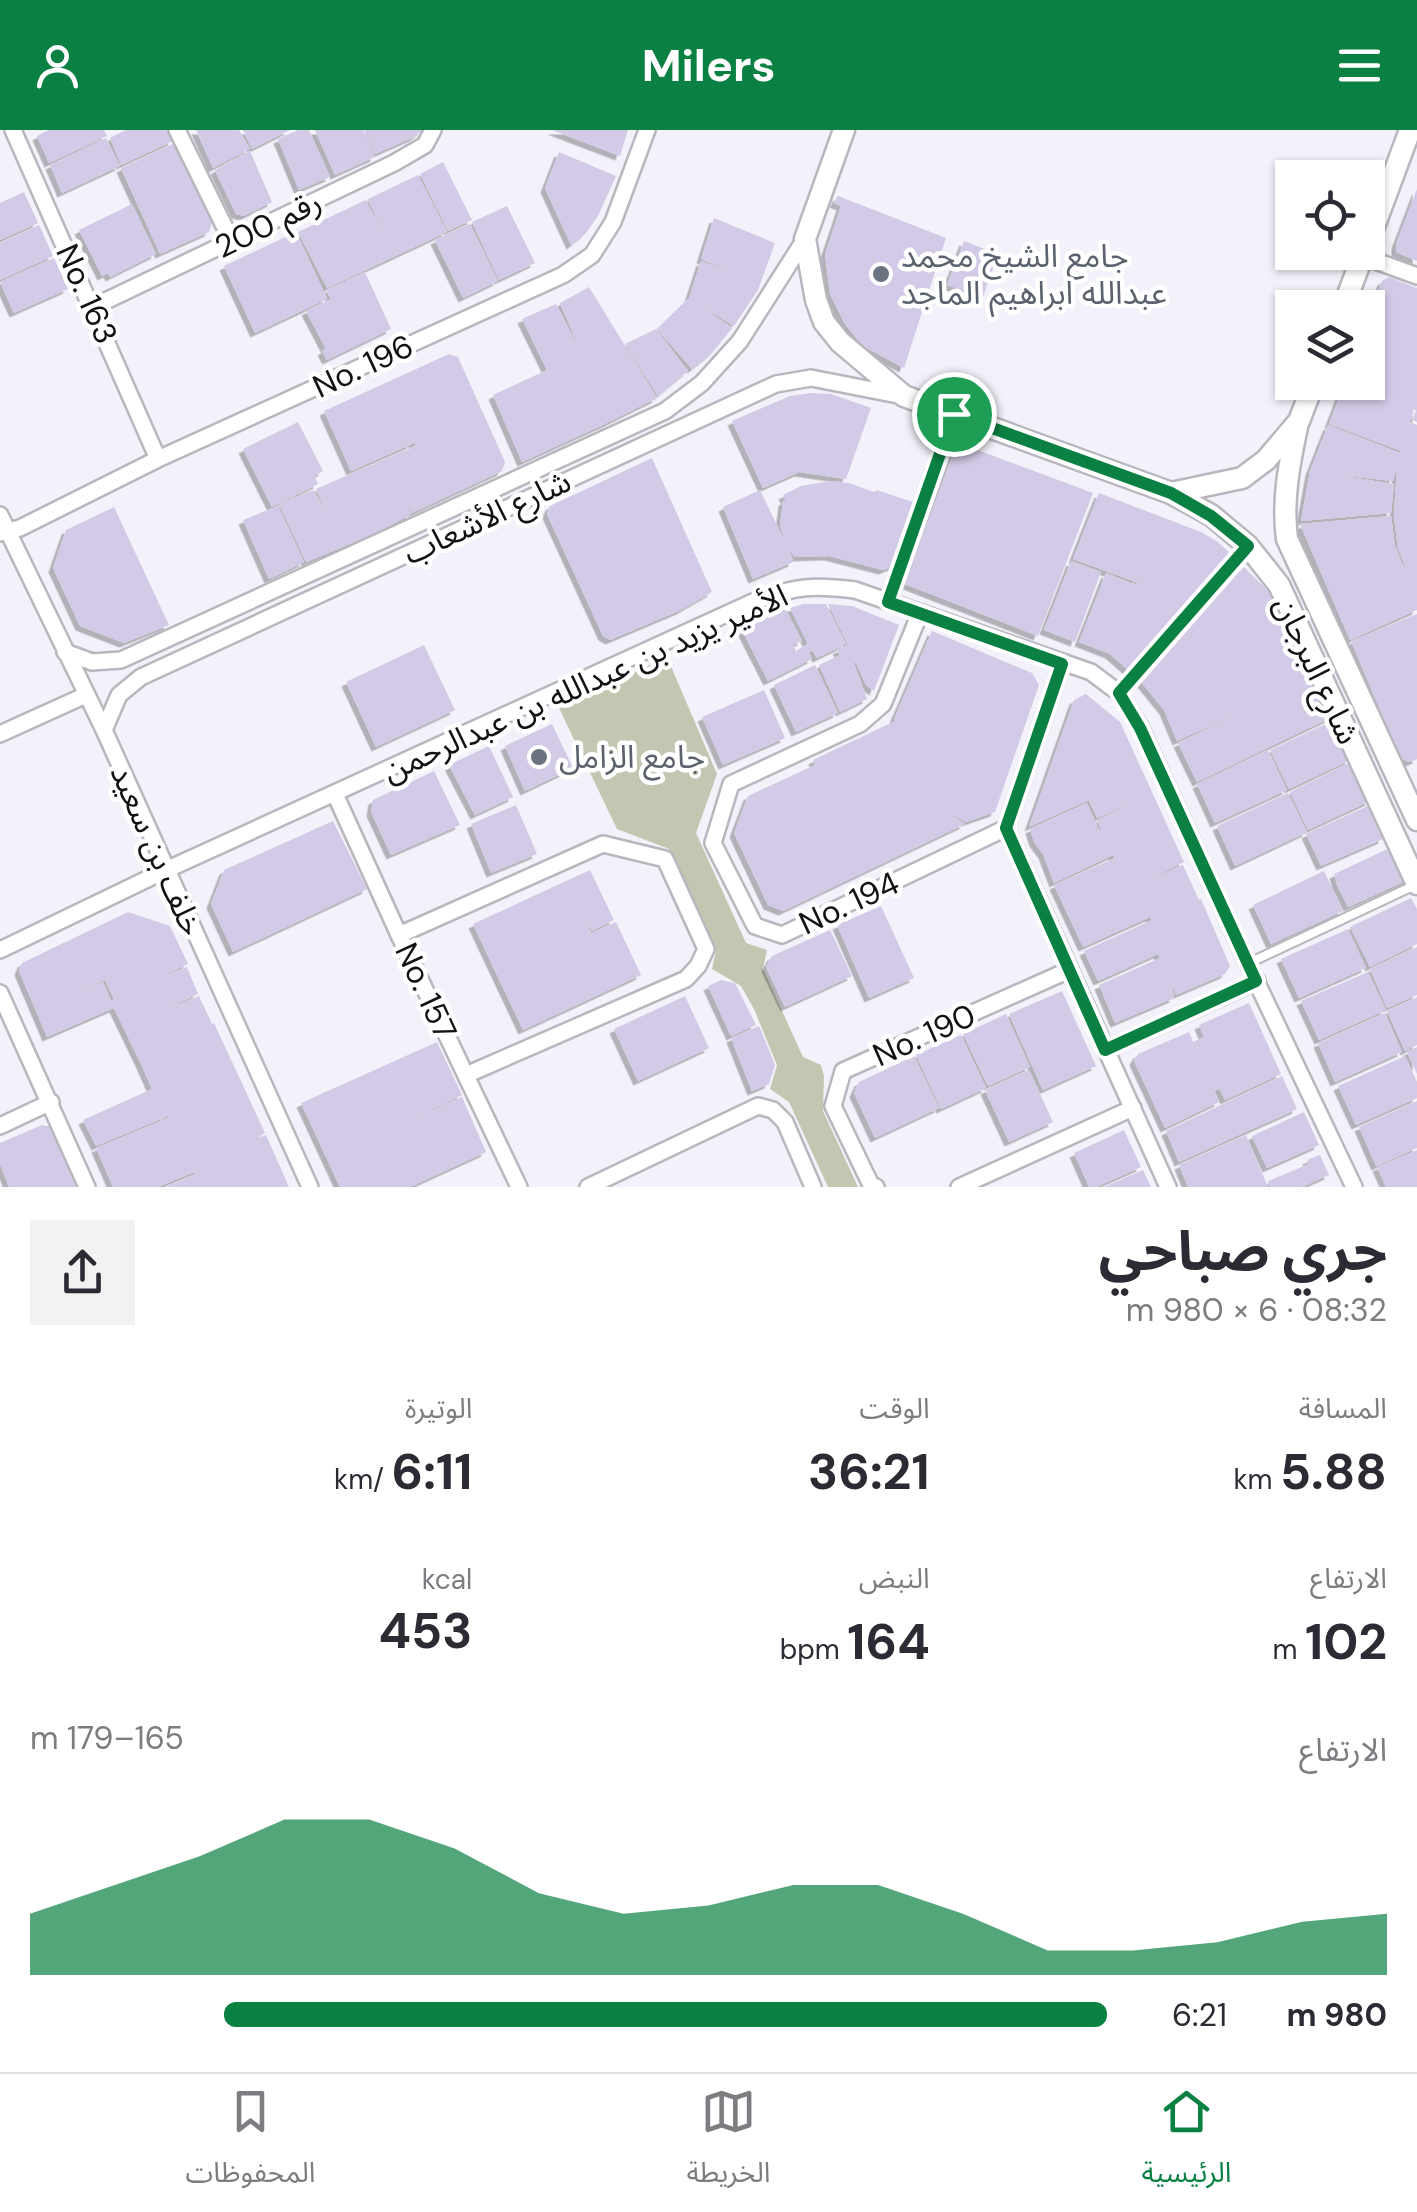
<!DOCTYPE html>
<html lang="ar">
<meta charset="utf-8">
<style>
:root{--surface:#fff;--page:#f2f2f3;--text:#2b2b33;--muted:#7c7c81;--line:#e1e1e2;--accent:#0b8043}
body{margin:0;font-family:"DM Sans","Noto Sans Arabic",sans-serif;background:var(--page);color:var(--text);direction:rtl;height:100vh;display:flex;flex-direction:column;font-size:38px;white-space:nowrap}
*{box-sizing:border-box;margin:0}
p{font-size:32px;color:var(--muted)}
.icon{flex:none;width:55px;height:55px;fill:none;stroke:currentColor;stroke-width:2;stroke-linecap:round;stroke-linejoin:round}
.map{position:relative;height:1057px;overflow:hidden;direction:ltr}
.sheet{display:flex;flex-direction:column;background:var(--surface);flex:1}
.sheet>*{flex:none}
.buttons{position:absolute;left:1275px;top:30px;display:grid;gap:20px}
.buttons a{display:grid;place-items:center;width:110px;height:110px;border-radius:0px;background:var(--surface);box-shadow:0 2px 8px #0004;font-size:50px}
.pin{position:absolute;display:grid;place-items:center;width:85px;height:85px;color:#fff;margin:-42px;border:5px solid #fff;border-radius:50%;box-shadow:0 2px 10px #0007}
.round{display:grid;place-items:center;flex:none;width:105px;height:105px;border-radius:0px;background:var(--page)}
.summary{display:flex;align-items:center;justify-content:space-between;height:170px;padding:0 30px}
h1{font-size:55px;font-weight:700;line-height:75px}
.metrics{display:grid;grid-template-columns:repeat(3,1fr);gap:15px;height:170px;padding:10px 30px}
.metrics div{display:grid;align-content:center}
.metrics b{font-size:50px;font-weight:700}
.metrics small{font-size:28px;font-weight:400}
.metrics p{font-size:28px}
.chart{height:280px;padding:20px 30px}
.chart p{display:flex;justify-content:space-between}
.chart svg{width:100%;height:180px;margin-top:10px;fill:var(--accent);opacity:.7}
ul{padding:0 30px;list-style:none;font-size:32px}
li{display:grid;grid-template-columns:160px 120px 1fr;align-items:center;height:75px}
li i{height:25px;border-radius:12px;background:var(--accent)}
header{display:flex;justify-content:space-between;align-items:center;height:130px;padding:0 30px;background:var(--accent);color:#fff;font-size:45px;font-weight:700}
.dock{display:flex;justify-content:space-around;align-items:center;height:140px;border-top:2px solid var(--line);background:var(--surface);font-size:28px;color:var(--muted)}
.dock a{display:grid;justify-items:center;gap:5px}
.dock .current{color:var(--accent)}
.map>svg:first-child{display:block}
.green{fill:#c3c7b2}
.building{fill:#d3cae7;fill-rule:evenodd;filter:url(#shadow)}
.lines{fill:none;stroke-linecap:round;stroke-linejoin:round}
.lane-casing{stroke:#b9b7be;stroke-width:12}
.street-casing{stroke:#b9b7be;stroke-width:20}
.secondary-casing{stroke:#b9b7be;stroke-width:25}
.lane{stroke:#fff;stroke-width:8}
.street{stroke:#fff;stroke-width:15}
.secondary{stroke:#fff;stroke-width:20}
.route-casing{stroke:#fff;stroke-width:20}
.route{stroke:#0b8043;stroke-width:12}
.worship-dot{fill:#6b7280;stroke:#fff;stroke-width:4}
.labels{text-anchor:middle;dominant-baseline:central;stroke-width:9;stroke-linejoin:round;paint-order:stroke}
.street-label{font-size:32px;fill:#121114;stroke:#fff}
.worship-label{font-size:32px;fill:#5b616d;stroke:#fff;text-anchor:start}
</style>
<header><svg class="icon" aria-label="menu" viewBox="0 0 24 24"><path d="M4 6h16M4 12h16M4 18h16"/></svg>Milers<svg class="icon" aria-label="person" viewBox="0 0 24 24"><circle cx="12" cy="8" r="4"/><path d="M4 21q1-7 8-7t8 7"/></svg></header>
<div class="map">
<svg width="1417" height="1057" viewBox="0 0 1417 1057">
<defs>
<filter id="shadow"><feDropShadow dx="-4.5" dy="4.5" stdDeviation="0" flood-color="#0004"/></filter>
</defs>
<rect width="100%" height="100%" fill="#f3f1f9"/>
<path class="green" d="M667 527 717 644 696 703 746 813 767 820 763 839 803 927 821 935 824 946 823 981 858 1057H828L789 972 770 959 777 935 754 879 741 856 712 839 716 820 669 719 617 699 559 578Z"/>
<g class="building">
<path d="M49 0H104L107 6 49 33 37 6Z"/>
<path d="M126 0H167L173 11 121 35 110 8Z"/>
<path d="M196 0H239L250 19 213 38Z"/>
<path d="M243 0H290L252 19Z"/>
<path d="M298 0H309L330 47 299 60 278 9Z"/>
<path d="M315 0H363L375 27 335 45Z"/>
<path d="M364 0H423L414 7 375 24Z"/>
<path d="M552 0H628L620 26Z"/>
<path d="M106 8 120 36 62 63 50 35Z"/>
<path d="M173 14 212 92 209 102 160 124 121 38Z"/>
<path d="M250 21 272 72 244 86 236 84 215 40Z"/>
<path d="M559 22 616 46 598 86 586 103 571 115 545 58Z"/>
<path d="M443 32 472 90 448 101 420 44Z"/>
<path d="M418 45 447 102 327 158 298 102 366 70 386 109 368 69Z"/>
<path d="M1417 59V131L1396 122V114Z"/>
<path d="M24 62 38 93 0 110V73Z"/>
<path d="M838 66 946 108 904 238 863 216 845 194 830 164 825 124 841 76 834 73Z"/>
<path d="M132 74 156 124 110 147 108 143 102 146 79 100Z"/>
<path d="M507 76 535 133 499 150 472 92Z"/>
<path d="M714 88 775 113 758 160 734 196 697 173 732 198 713 222 692 239 657 199 689 168 701 131 735 144 701 129Z"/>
<path d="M470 94 498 151 463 168 435 110Z"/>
<path d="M39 95 53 126 0 150V113Z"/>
<path d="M296 102 323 160 321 161H324L327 169 255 203 224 136Z"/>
<path d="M964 111 998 124 983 167 947 155Z"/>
<path d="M54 128 68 159 14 183 0 152Z"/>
<path d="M365 142 391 199 327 230 322 221 326 219 306 181 331 169 326 160Z"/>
<path d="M1389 147 1417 158V292L1412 290 1416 280 1414 279 1410 292 1417 295V480L1350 510 1300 394 1391 386 1395 416 1403 436 1405 435 1398 419 1394 386 1397 335 1393 351 1329 344 1394 354 1391 383 1301 391 1310 341 1328 295 1400 323 1401 321 1329 294 1344 254 1373 266 1344 253 1368 252V187L1382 151Z"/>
<path d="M589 157 657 268 607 293 522 332 493 265 547 240 522 189 556 174 581 222 560 173Z"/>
<path d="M656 199 688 241 658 266 625 214Z"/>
<path d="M449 224 458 227 505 332 502 341 412 383 403 366 411 384 378 402 306 432 279 374 314 360 328 388 316 359 417 315 411 312 412 314 351 341 324 281Z"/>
<path d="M812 263 831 264 871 278 846 349 799 342 763 358 732 291 790 266Z"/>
<path d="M298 292 323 341 314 346 318 354 299 364 294 354 298 364 272 377 243 319Z"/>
<path d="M964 315 1093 363 1038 506 905 454 954 321Z"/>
<path d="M652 328 712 462 681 480 610 510 603 506 547 384 550 376Z"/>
<path d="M830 351 849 353 874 362 877 360 922 375 899 429H895L893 436 883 440 829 426 794 427 789 417 793 432 753 449 723 377 760 360 787 416 780 396 783 371 786 370 783 365 801 356Z"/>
<path d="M1099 363 1201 402 1218 412 1232 425 1128 540 1110 524 1079 512 1106 443 1136 455 1141 443 1136 452 1073 429Z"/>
<path d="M278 376 304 432 269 449 243 390Z"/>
<path d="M114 377 169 495 124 513 80 496 53 438 66 400Z"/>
<path d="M1071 431 1101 442 1075 512 1044 500Z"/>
<path d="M1244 437 1270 463 1330 588 1197 652 1178 613 1249 578 1177 611 1164 580 1142 553Z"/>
<path d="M804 474H826L846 514 817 528 812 520 809 522 812 529 768 551 742 500 785 478 802 511 793 515 799 527 797 520 808 514 790 478Z"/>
<path d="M828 474 852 476 899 495 874 561 866 555 856 533H854L867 569 840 582 819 535 840 525 837 520 848 515Z"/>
<path d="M1417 484V629L1410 632 1401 629 1351 511Z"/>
<path d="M932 501 1032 543 1039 555 995 682 966 692 944 680 965 694 783 781 768 775 734 703 748 666 815 635 813 630 895 591 894 589Z"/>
<path d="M424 515 455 580 376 617 346 552Z"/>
<path d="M815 535 838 583 796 602 774 555Z"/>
<path d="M764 560 785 608 723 635 702 587Z"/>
<path d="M1086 564 1120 592 1184 732 1140 754 1183 735 1199 770 1201 769 1230 836 1225 844 1176 865 1172 855 1174 868 1115 893 1099 855 1160 828 1158 824 1098 851 1084 821 1152 790 1150 787 1083 817 1054 755 1115 728 1113 725 1054 753 1043 724 1034 712 1030 699 1087 673 1099 700 1101 699 1097 690 1145 667 1097 688 1089 670 1029 697 1074 570Z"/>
<path d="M1332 591 1350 630 1289 659 1270 620Z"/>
<path d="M552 594 573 638 525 661 505 616Z"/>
<path d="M489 616 513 667 475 685 449 635Z"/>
<path d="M1268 620 1287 660 1215 693 1197 654Z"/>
<path d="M1351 632 1370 671 1308 700 1290 662Z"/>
<path d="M434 641 460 695 391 725 371 682 373 670Z"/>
<path d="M1288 663 1307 702 1235 736 1217 696Z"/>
<path d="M516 675 537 724 491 743 471 694Z"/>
<path d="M1368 676 1383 709 1321 736 1306 704Z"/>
<path d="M333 691 367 759 233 822 211 774 224 740Z"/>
<path d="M1394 716 1410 749 1348 777 1337 755 1334 744Z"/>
<path d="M590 740 614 790 592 801 585 790 591 803 616 792 641 845 523 900 473 794Z"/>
<path d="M1324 741 1343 781 1271 814 1253 775Z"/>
<path d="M1411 768 1417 779V814L1370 837 1350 797Z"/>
<path d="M881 776 914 848 869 868 837 795Z"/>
<path d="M128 782 170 796 188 834 151 852 187 837 198 864 158 883 199 866 212 894 214 893 265 1003 253 1010 266 1005 289 1057H165L195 1044 194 1042 158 1057H113L96 1018 168 988 165 981 166 987 96 1016 83 990 152 959 141 934 114 878 47 907 19 841 22 833ZM105 850 114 869 111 871 103 852 57 872Z"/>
<path d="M1348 799 1366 838 1299 868 1281 829Z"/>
<path d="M830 800 852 846 785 877 766 837 772 826Z"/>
<path d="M1417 817V865L1387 878 1370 839Z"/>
<path d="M1368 842 1386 880 1319 910 1301 871Z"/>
<path d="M721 850 735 853 756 895 731 906 708 856Z"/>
<path d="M1062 861 1096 936 1043 960 1009 884Z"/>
<path d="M685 866 709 918 638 951 614 899Z"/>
<path d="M1417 867V915L1405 921 1387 881Z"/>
<path d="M1249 873 1281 944 1225 970 1210 939 1219 959 1214 961 1219 972 1165 998 1134 931 1138 924 1189 902 1193 912 1204 907 1199 895Z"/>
<path d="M1385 883 1402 922 1335 952 1318 913Z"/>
<path d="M1006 884 1030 937 988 956 963 904Z"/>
<path d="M759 896 775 935 769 954 752 961 731 908Z"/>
<path d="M961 905 986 958 941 979 916 925Z"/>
<path d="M437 912 462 965 394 998 462 967 486 1022 410 1057H340L301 973Z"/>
<path d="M1417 917V944L1407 922Z"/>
<path d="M914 926 939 978 875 1008 854 963 859 952Z"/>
<path d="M1405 926 1417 952V968L1356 995 1338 956Z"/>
<path d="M1029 940 1053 992 1009 1012 985 960Z"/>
<path d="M1282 946 1297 979 1179 1032 1166 1001Z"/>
<path d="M1417 971V1018L1376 1036 1359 997Z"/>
<path d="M1304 982 1319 1015 1267 1038 1252 1006Z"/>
<path d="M42 995 51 997 76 1057H9L0 1034V1013Z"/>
<path d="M1124 1000 1141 1037 1096 1057H1089L1074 1023Z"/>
<path d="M1246 1005 1268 1057H1188L1179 1035Z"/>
<path d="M1417 1020V1057H1386L1377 1037Z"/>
<path d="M1320 1025 1329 1045 1302 1057H1270L1268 1051 1309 1034 1307 1030Z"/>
<path d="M1143 1040 1151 1057H1104Z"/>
</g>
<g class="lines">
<g class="lane-casing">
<g id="lane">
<path d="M1119 563 1247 416"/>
<path d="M1249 833 1417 754"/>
</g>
</g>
<g class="street-casing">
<g id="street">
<path d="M13 0 158 329"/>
<path d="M177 0 232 112"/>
<path d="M1362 126 1417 146"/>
<path d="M93 177 394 33 425 15 433 0"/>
<path d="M0 385 104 600 310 1057"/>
<path d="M0 403 20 398 158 329 563 145 592 125 613 92 647 0"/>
<path d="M888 472 954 284"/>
<path d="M920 483 883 574 860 594 731 654 713 713 755 796 782 805 1006 698 1062 534"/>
<path d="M65 522 92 532 121 530 665 281 702 253 740 211 805 109"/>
<path d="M104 600 119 565 141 547 776 254 811 248 903 266"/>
<path d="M0 604 86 565"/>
<path d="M335 664 399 805 519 1057"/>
<path d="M1006 698 1168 1057"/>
<path d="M399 805 603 714 665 729 706 819 698 836 686 849 466 945"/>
<path d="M0 820 166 740 757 470C797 456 813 455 855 460L1091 542 1119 563 1140 597 1248 834 1354 1057"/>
<path d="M0 863 87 1057"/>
<path d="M1105 920 1257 851"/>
<path d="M0 996 51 972"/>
<path d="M588 1057 758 976 773 980 785 992 813 1057"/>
<path d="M876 1057 871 1055 833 976 843 941 1069 840"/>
<path d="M959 1057 1133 978"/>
</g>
</g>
<g class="secondary-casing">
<g id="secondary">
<path d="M844 0 805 109 816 170 824 192 840 212 904 266 1171 363 1242 348 1266 330 1299 291 1314 252"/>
<path d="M1368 113 1410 0"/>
<path d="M1343 178 1364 122"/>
<path d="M1297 297C1289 335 1282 371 1287 409L1417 690"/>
<path d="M1171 363 1211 385 1248 416 1279 455 1417 754"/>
</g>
</g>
<use href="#lane" class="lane"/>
<use href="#street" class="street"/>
<use href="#secondary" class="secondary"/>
</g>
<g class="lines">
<g class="route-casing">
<path id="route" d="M954 284 1171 363 1211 386 1248 416 1119 563 1140 598 1256 851 1105 920 1006 698 1062 534 888 472Z"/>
</g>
<use href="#route" class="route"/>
</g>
<g class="worship-dot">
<circle cx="881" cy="144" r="10"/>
<circle cx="539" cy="627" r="10"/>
</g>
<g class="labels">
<g class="street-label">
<text transform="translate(268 94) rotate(-26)">رقم 200</text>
<text transform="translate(87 164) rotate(66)">No. 163</text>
<text transform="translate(363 236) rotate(-25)">No. 196</text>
<text transform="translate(487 387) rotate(-25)">شارع الأشعاب</text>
<text transform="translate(1317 540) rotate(65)">شارع البرجان</text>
<text transform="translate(585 553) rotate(-24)">الأمير يزيد بن عبدالله بن عبدالرحمن</text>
<text transform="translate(157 720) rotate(66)">خلف بن سعيد</text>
<text transform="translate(849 773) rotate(-25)">No. 194</text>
<text transform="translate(426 861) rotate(65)">No. 157</text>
<text transform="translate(924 905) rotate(-24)">No. 190</text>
</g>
<g class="worship-label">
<text x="901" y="126">جامع الشيخ محمد<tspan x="901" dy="37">عبدالله ابراهيم الماجد</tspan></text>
<text x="559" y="627">جامع الزامل</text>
</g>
</g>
</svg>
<div class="buttons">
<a><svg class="icon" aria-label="locate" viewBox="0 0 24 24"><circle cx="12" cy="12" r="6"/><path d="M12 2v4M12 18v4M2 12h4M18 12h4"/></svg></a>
<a><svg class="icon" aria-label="layers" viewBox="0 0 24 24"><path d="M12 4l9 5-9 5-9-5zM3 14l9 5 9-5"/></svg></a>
</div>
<div class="pin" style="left:954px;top:284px;background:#1e9e55"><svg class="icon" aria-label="arrive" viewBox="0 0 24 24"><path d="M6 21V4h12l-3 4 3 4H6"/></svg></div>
</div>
<section class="sheet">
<div class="summary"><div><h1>جري صباحي</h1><p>08:32 · 6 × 980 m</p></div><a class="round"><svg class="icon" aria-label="share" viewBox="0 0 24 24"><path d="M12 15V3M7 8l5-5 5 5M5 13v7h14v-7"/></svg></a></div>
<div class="metrics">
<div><p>المسافة</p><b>5.88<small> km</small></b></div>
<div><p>الوقت</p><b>36:21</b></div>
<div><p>الوتيرة</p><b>6:11<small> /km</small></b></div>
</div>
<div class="metrics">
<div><p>الارتفاع</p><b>102<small> m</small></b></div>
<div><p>النبض</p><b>164<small> bpm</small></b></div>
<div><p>kcal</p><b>453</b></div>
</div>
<div class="chart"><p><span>الارتفاع</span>165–179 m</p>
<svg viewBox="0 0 160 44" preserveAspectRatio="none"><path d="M0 44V29L10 22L20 15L30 6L40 6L50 13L60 24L70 29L80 27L90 22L100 22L110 29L120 38L130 38L140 36L150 31L160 29V44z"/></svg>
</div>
<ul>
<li><b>980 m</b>6:21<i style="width:82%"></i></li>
</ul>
</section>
<nav class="dock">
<a class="current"><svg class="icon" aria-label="home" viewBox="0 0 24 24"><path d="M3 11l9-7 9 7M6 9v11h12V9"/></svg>الرئيسية</a>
<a><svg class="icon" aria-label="map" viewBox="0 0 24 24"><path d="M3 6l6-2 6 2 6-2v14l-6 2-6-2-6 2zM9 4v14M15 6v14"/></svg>الخريطة</a>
<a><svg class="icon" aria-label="saved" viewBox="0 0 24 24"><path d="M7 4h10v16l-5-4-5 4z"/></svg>المحفوظات</a>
</nav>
